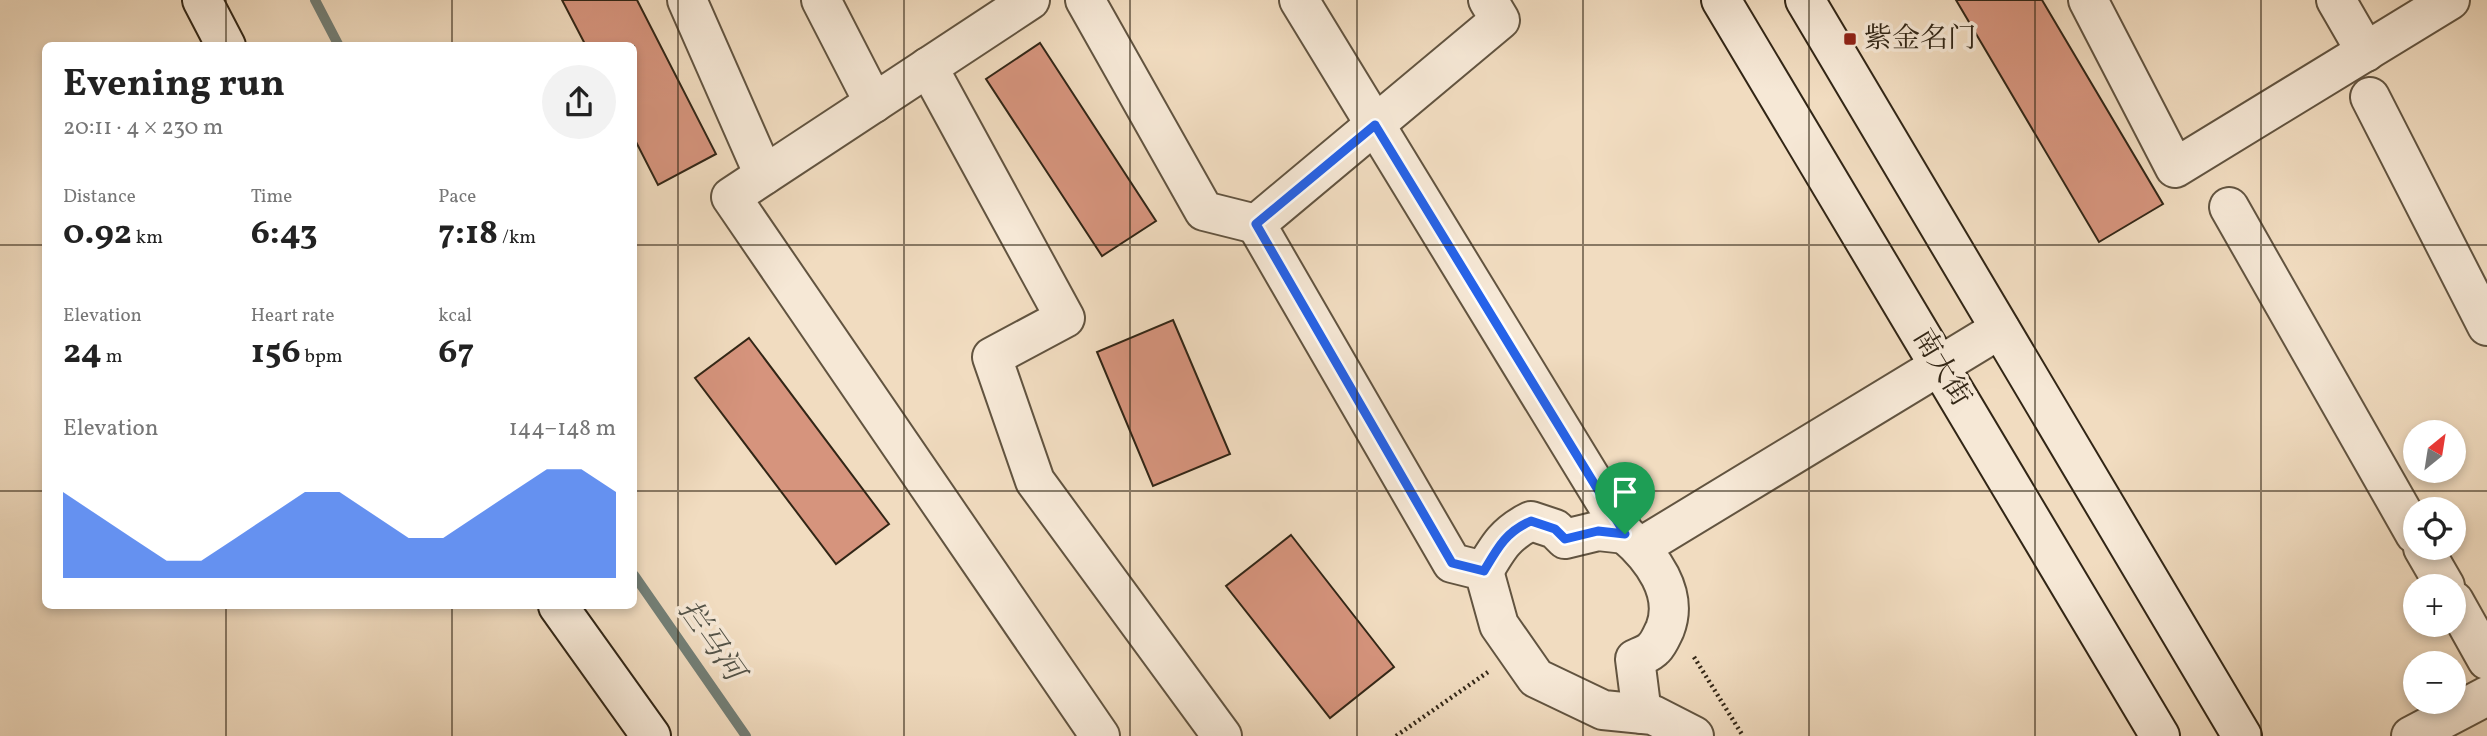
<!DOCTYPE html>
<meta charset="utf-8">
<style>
:root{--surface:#fff;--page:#f2f2f2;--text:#222;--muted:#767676;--accent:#2563eb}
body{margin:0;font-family:Vollkorn,"Noto Serif SC",serif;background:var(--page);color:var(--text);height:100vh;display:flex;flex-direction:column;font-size:26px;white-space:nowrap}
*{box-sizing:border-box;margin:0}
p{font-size:23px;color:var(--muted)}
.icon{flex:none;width:38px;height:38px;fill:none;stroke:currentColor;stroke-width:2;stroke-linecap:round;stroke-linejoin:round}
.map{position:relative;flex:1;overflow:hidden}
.drawer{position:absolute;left:42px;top:42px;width:595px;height:567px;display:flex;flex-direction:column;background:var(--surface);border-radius:10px;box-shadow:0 4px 10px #0003}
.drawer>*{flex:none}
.needle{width:46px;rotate:30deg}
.fabs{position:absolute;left:2403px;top:420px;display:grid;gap:14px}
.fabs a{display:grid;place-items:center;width:63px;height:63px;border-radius:50%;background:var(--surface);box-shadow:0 4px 10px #0003;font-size:35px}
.pin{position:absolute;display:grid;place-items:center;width:60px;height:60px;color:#fff;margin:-72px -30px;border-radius:50% 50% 50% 0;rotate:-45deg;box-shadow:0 0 7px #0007}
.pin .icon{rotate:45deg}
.round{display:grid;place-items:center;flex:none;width:74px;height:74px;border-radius:37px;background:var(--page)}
.summary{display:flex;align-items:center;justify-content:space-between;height:119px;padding:0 21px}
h1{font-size:38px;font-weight:700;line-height:52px}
.stats{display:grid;grid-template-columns:repeat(3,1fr);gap:10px;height:119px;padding:7px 21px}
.stats div{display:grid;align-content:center}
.stats b{font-size:35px;font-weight:700}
.stats small{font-size:19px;font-weight:400}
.stats p{font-size:19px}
.chart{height:196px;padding:14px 21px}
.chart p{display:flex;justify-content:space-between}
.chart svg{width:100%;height:126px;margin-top:7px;fill:var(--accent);opacity:.7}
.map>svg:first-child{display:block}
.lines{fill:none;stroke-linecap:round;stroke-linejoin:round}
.stream{stroke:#727f77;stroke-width:10}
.building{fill:#d6947d;stroke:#322616;stroke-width:2}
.street-casing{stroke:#625440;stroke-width:42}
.secondary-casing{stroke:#322616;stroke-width:42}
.path{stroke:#322616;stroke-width:4.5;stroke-dasharray:2 3.5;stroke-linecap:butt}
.street{stroke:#f6e8d6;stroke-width:38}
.secondary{stroke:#f6e8d6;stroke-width:38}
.route-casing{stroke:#fff;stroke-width:14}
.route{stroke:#2563eb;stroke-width:9}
.grid{fill:none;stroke:#322616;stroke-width:2;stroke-opacity:0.55}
.poi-dot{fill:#8f2418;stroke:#f6e8d6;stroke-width:2.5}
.labels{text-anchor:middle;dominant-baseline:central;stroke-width:7;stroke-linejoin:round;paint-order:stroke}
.poi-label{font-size:28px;fill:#322616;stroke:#f6e8d6;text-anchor:start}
.street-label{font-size:28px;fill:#322616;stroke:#f6e8d6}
.water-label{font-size:30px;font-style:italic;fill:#525247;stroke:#f6e8d6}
</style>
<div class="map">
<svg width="2487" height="736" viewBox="0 0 2487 736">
<rect width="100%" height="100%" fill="#f1dcc0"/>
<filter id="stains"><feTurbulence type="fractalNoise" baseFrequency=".00286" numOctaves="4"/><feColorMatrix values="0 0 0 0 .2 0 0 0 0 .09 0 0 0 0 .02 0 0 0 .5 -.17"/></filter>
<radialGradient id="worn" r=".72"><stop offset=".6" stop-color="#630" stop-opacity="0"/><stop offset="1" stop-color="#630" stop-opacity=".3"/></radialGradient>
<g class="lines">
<g class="stream">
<path d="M315 0 339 46"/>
<path d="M634 575 746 736"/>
</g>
</g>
<g class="building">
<path d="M562 0H637L716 154 658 185 634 138V46H586Z"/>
<path d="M1956 0H2042L2163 204 2099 242Z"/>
<path d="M1040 43 1156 221 1102 256 986 79Z"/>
<path d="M1173 320 1230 454 1153 486 1097 352Z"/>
<path d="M749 338 889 524 836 564 695 378Z"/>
<path d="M1291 535 1394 667 1330 718 1226 586Z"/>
</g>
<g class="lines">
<g class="street-casing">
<g id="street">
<path d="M687 0 764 175"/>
<path d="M821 0 874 103"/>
<path d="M1030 0 731 197 1100 736"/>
<path d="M1085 0 1204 211 1256 224"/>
<path d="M1299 0 1625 534C1652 557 1679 593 1665 629 1662 635 1659 643 1654 648 1650 653 1641 656 1635 659L1642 714"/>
<path d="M1488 0 1500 20 1256 224 1452 563 1484 571 1499 625 1536 678 1603 710 1653 715 1694 736"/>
<path d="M2088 0 2175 168 2450 0"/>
<path d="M2336 0 2366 52"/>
<path d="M928 67 1065 318 992 357 1035 481 1222 736"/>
<path d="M2370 97 2487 326"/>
<path d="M2229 207 2415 534"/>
<path d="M1641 547 2000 329"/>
<path d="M2423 548 2445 586"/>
<path d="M1484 571C1498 547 1506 533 1531 521L1555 529 1565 539 1598 531 1625 534"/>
<path d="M2454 601 2487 660"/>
<path d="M2411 736 2487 696"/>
</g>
</g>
<g class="secondary-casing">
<g id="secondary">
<path d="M202 0 226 46"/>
<path d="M1721 0 2160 736"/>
<path d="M1805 0 2242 736"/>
<path d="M558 606 651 736"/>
</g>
</g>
<g class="path">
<path d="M1694 657 1743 736"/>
<path d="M1396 736 1488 672"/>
</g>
<use href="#street" class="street"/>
<use href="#secondary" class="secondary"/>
</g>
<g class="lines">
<g class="route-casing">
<path id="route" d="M1375 125 1625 534 1598 531 1565 539 1555 529 1531 521C1506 532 1498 547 1484 571L1452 563 1256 224Z"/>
</g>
<use href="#route" class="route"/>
</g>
<path class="grid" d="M226 0V46M452 0V46M678 0V736M904 0V736M1130 0V736M1357 0V736M1583 0V736M1809 0V736M2035 0V736M2261 0V736M0 245H46M634 245H2487M0 491H46M634 491H2487M226 606V736M452 606V736"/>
<rect class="poi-dot" x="1843" y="32" width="14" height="14" rx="3.5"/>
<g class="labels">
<g class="poi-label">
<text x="1864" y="39">紫金名门</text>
</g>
<g class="street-label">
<text transform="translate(1941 368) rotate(59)">南大街</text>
</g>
<g class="water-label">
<text transform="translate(710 641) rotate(55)">拦马河</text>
</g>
</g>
<rect width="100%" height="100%" filter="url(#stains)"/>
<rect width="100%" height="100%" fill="url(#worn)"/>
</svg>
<div class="fabs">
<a><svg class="needle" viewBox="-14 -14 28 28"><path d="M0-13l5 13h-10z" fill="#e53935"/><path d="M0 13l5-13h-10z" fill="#767676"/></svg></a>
<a><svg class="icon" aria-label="locate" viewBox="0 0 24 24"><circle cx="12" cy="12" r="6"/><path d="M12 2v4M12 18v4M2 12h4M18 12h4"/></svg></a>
<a>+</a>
<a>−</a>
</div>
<div class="pin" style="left:1625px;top:534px;background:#1e9e55"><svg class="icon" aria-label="arrive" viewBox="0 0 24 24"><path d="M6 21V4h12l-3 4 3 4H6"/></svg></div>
<section class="drawer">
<div class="summary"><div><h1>Evening run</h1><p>20:11 · 4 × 230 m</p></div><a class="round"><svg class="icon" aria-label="share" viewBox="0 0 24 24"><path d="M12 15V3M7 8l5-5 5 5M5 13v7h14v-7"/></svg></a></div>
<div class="stats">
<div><p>Distance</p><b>0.92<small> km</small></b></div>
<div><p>Time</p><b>6:43</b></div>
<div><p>Pace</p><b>7:18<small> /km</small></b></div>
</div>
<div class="stats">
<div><p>Elevation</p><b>24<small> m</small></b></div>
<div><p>Heart rate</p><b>156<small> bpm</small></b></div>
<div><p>kcal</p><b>67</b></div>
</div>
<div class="chart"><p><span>Elevation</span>144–148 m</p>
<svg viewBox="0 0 160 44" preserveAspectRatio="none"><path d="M0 44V14L10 22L20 30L30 38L40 38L50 30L60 22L70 14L80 14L90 22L100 30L110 30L120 22L130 14L140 6L150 6L160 14V44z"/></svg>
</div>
</section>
</div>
